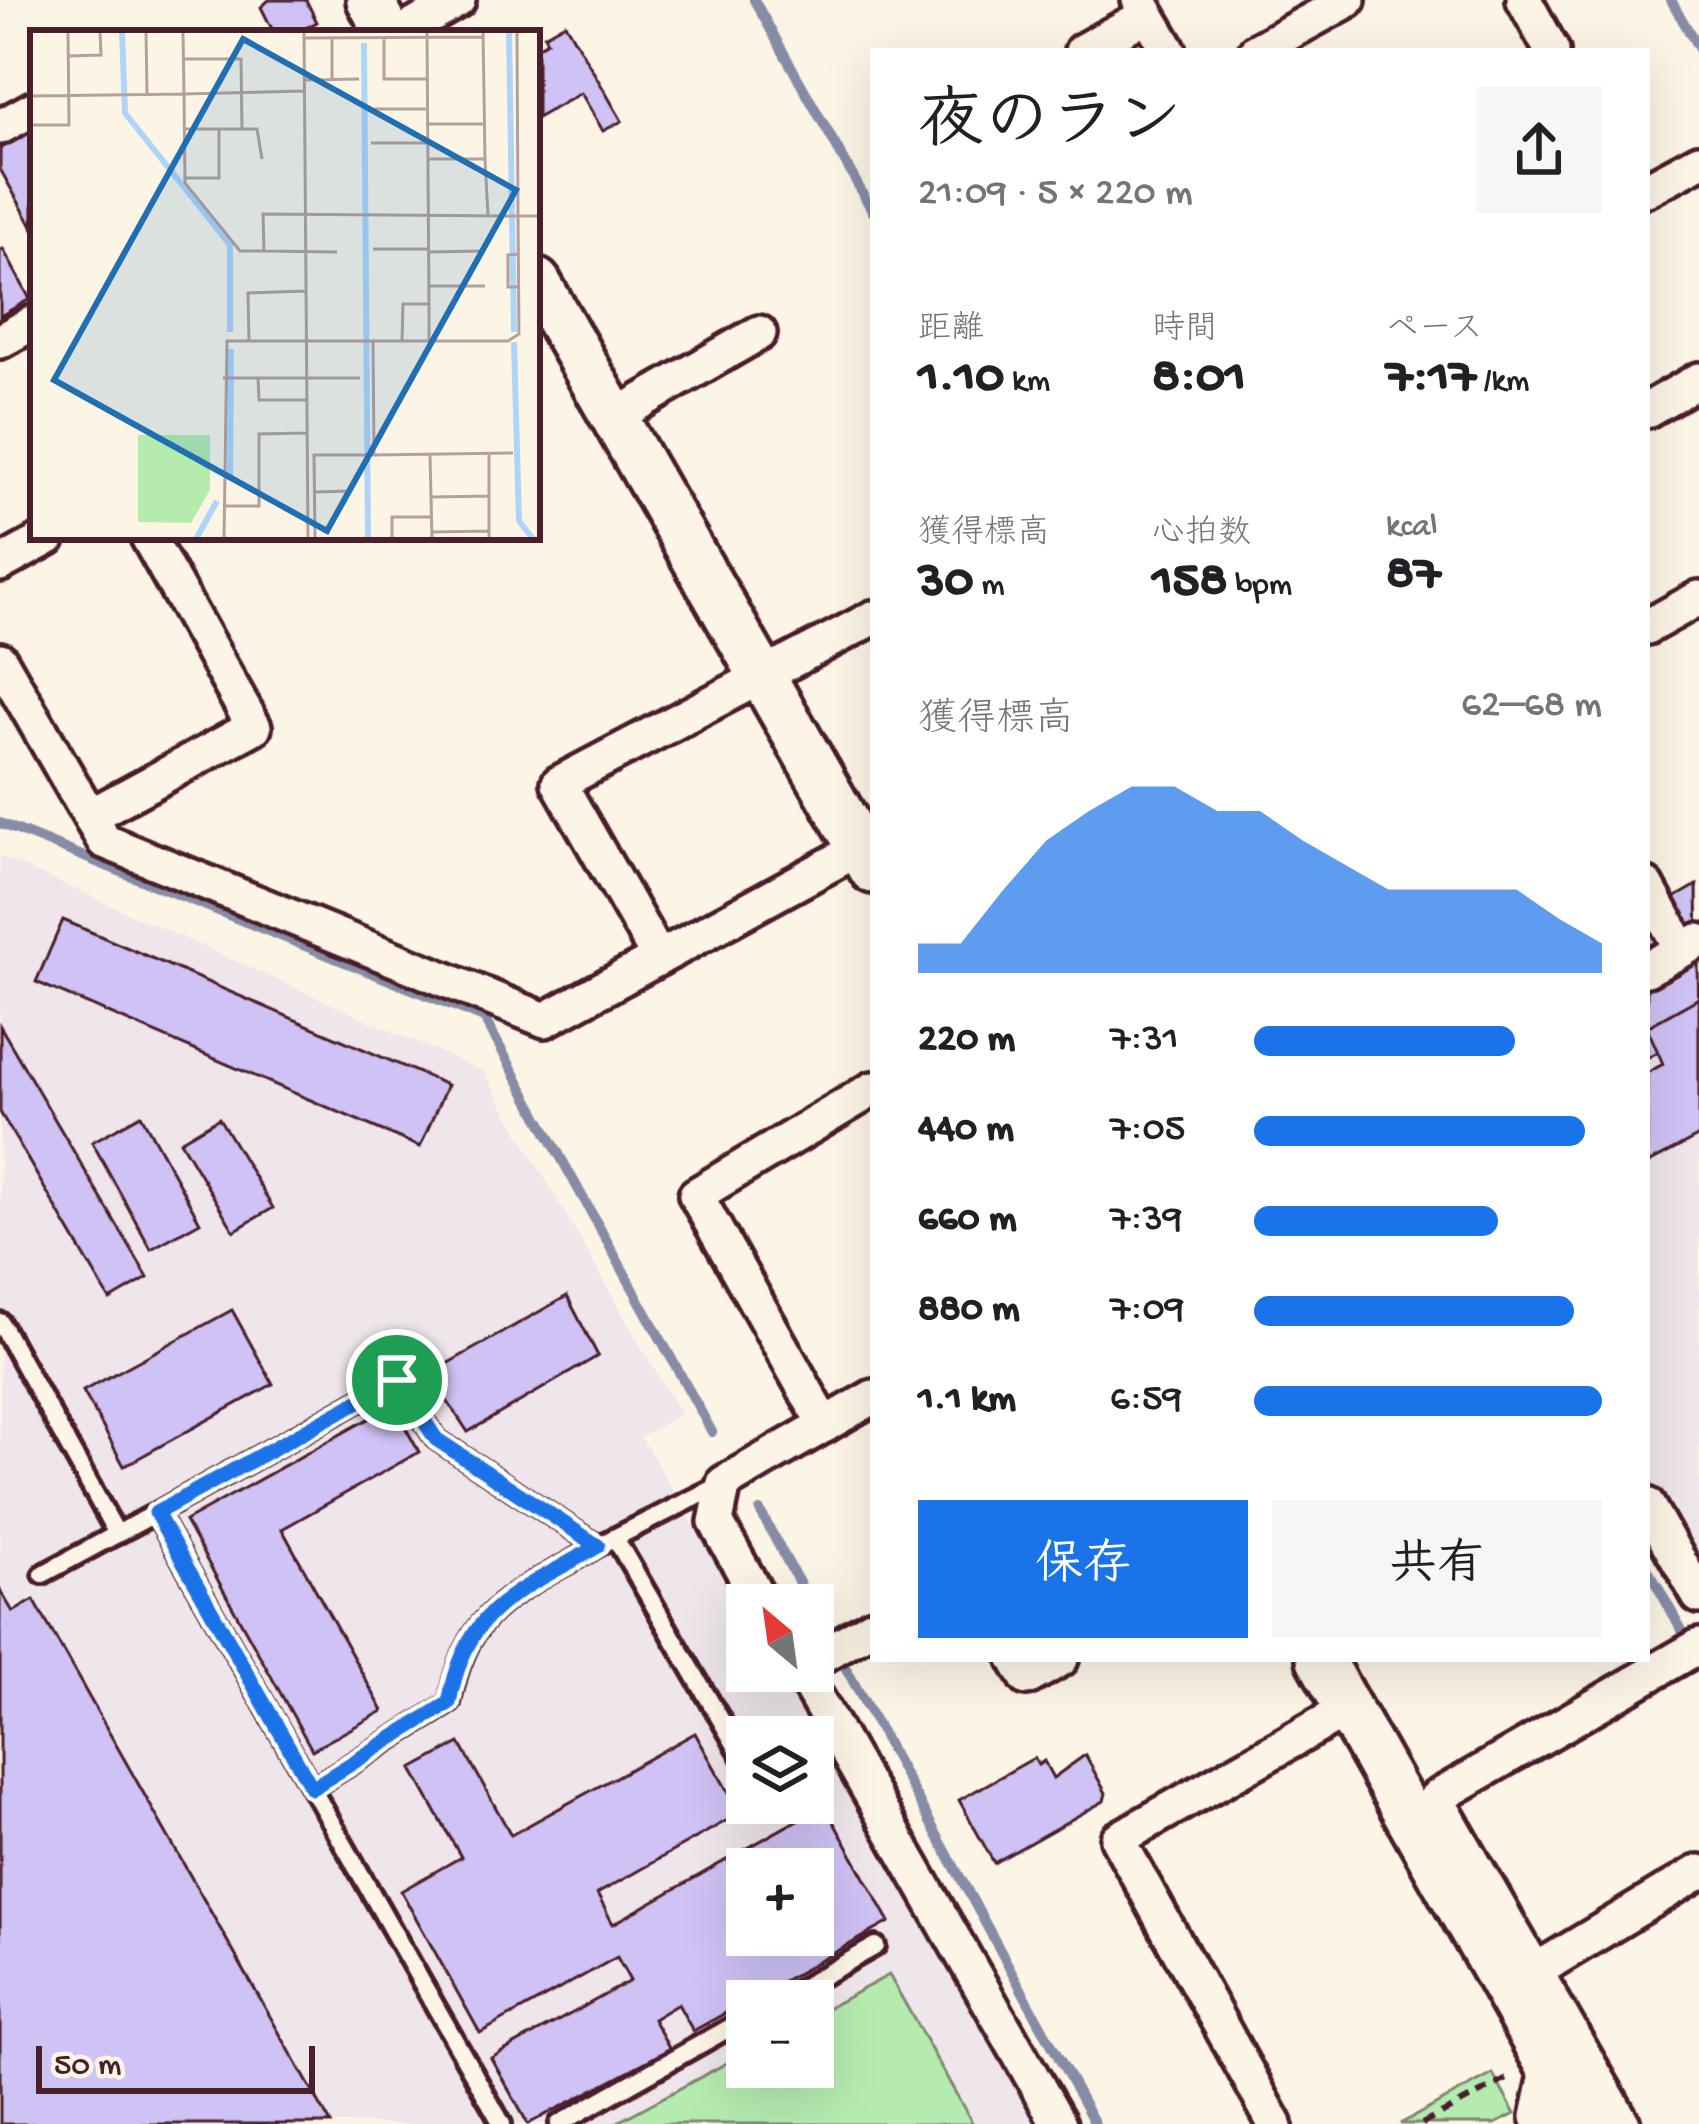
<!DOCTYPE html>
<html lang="ja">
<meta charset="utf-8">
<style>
:root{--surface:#fff;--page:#f6f6f6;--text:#202124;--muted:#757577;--accent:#1a73e8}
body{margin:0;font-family:"Gochi Hand","Klee One",sans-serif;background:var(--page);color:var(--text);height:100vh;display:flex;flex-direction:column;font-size:45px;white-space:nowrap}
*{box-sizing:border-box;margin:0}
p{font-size:39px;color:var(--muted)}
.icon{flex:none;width:66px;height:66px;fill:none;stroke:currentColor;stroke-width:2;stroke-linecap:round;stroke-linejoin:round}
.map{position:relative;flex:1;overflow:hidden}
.drawer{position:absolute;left:870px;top:48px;width:780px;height:1614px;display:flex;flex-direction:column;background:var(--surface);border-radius:0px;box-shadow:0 12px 48px #0002}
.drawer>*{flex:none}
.needle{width:78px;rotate:331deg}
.controls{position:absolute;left:726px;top:1584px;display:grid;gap:24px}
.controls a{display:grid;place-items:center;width:108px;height:108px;border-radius:0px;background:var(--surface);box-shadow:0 12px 48px #0002;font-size:60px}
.scale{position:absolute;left:36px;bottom:30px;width:279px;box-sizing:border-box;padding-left:12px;border:6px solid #4a1f2b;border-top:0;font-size:33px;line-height:42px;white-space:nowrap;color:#4a1f2b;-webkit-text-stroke:9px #fcf5e5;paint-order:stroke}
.pin{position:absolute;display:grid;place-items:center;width:102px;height:102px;color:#fff;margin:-51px;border:6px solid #fff;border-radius:50%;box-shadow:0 3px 12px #0007}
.round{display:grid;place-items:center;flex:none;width:126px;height:126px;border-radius:0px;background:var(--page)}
.headline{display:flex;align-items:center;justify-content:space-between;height:204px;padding:0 48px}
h1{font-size:66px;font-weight:700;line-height:90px}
.stats{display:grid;grid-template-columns:repeat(3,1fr);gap:18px;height:204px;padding:12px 48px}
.stats div{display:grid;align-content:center}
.stats b{font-size:51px;font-weight:700}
.stats small{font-size:33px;font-weight:400}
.stats p{font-size:33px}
.chart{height:336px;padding:24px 48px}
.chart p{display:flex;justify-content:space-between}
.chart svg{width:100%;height:216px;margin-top:12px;fill:var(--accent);opacity:.7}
.primary-button{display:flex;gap:24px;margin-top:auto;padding:24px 48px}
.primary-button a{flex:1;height:138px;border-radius:0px;background:var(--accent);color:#fff;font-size:48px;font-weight:700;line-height:138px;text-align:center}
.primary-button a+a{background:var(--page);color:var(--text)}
ul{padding:0 48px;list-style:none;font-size:39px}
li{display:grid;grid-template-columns:192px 144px 1fr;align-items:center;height:90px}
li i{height:30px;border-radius:15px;background:var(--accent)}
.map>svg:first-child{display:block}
.built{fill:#eee6ea;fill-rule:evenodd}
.green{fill:#b4ecb0;stroke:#7f866e;stroke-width:3}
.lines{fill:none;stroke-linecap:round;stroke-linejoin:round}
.stream{stroke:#868ca6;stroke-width:10}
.building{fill:#cfc2f4;stroke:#4a1f2b;stroke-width:3;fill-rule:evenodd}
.lane-casing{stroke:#4a1f2b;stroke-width:26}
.street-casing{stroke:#4a1f2b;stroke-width:42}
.secondary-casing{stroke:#4a1f2b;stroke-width:54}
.path{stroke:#4a1f2b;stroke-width:6;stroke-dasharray:12 9;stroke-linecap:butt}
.lane{stroke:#fcf5e5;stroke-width:16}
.street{stroke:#fcf5e5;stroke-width:33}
.secondary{stroke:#fcf5e5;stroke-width:45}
.route-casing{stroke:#fff;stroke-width:24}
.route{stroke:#1a73e8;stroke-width:15}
.inset-river{fill:none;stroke:#aed5f8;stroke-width:6}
.inset-road{fill:none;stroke:#b59f9b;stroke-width:3}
.view{fill:#1f6fb2;fill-opacity:0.15;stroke:#1f6fb2;stroke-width:6}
.inset-edge{fill:none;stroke:#4a1f2b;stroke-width:6}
</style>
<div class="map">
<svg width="1699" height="2124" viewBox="0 0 1699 2124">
<rect width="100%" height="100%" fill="#fcf5e5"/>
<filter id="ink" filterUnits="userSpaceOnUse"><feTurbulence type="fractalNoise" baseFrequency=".00833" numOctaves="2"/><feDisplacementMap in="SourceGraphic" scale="24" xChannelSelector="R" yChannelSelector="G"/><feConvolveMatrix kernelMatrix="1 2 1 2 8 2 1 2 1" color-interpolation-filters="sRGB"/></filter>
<g filter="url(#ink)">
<g class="built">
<path d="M0 856 484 1072 680 1414 641 1437 747 1615V1671H780L1042 2124H0ZM747 1737H813V1803H747ZM747 1869H813V1935H747ZM747 2001H813V2067H747Z"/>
<path d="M1699 955V1572L1647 1479V984Z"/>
</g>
<g class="green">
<path d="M889 1975 973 2124H614L747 2052V2067H813V2016Z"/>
<path d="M1493 2074 1515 2114 1495 2124H1400Z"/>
</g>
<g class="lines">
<g class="stream">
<path d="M754 0 873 212"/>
<path d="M1671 0 1699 49"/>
<path d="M0 823 484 1018 712 1432"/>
<path d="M760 1511 811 1605"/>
<path d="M1647 1568 1692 1648"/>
<path d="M813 1608 1095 2124"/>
</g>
</g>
<g class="building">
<path d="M269 0H306L317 22 296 33H274L261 7Z"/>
<path d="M565 23 622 121 603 131 581 93 537 118V47L547 41 544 35Z"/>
<path d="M33 130V228L0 169V149Z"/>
<path d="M3 249 30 299 0 316V250Z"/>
<path d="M1697 885 1699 1029 1647 1058V929L1654 925 1648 913Z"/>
<path d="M63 920 447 1085 420 1147 36 982Z"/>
<path d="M1699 998V1136L1647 1164V1073L1663 1064 1647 1027Z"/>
<path d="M0 1026 148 1278 110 1300 0 1112Z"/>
<path d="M141 1115 200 1222 151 1249 92 1142Z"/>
<path d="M219 1118 273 1208 234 1231 180 1141Z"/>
<path d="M567 1296 598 1356 468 1432 429 1374Z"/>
<path d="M232 1310 273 1384 124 1466 83 1391Z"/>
<path d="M393 1405 419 1452 282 1529 383 1711 312 1750 185 1521Z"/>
<path d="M0 1590 13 1612 34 1600 331 2124H0Z"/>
<path d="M695 1733 740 1813 597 1894 613 1924 824 1805 890 1922 693 2031 678 2004 653 2019 670 2049 528 2124 491 2058 630 1981 617 1957 480 2033 401 1891 461 1857 412 1769 460 1743 511 1835ZM747 1869H813V1935H747Z"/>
<path d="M1085 1755 1106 1793 1104 1801 994 1863 959 1800 1034 1758 1038 1765 1044 1761 1053 1778Z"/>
</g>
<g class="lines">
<g class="lane-casing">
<g id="lane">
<path d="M0 1322 117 1534"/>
<path d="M615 1538 747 1765"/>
<path d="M43 1574 156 1513"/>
<path d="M312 1788 450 1703C467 1603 518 1594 598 1546"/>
<path d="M778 2001 876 1946"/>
<path d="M502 2124 156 1513 397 1380 436 1439 598 1546 724 1483"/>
<path d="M559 2124 747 2018"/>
</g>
</g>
<g class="street-casing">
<g id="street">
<path d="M1139 0 1169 51"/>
<path d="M1524 0 1552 51"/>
<path d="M402 33 458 0"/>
<path d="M1082 51 1147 15"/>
<path d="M1256 51 1348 0"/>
<path d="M0 127 33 109"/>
<path d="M1647 189 1699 161"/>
<path d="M0 341 33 323"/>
<path d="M1647 410 1699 380"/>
<path d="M616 416 759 333"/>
<path d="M0 564 49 537"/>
<path d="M1647 627 1699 598"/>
<path d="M0 660 104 841 545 1020 659 958 559 783 873 618"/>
<path d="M90 816 254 727 148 537"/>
<path d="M1647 886 1682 950"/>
<path d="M659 958 873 841"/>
<path d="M1647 969 1698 941"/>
<path d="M825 1425 696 1195 873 1089"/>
<path d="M1647 1505 1699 1596"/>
<path d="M762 1605 716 1522 724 1483 873 1397"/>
<path d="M1016 1659 1027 1678 1061 1659"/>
<path d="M813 1661 873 1626"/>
<path d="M801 1671 1059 2124"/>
<path d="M1535 1971 1699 1872"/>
<path d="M1275 2124 1118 1839 1348 1709"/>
<path d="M1541 2124 1538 2117 1549 2065"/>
<path d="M1623 2124 1436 1798 1699 1646"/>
</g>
</g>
<g class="secondary-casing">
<g id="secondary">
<path d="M370 0 388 33"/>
<path d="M537 282 873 870"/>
<path d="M1320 1659 1582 2124"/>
</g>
</g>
<path class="path" d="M1422 2124 1509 2078"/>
<use href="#lane" class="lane"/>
<use href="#street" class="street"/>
<use href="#secondary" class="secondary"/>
</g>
</g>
<g class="lines" filter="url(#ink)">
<g class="route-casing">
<path id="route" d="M397 1380 436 1439 598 1546C518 1594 467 1603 449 1703L312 1788 156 1513Z"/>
</g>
<use href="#route" class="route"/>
</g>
<g transform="translate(30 30)">
<rect width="510" height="510" fill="#fcf5e5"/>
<path d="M108 405H180V460L161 493 108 492Z" fill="#b4ecb0"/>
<path class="inset-river" d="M92 1 95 83 200 215V302M479 1 484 302M334 13 338 509M484 312 489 491 503 509M200 448 201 319M166 509 187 471"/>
<path class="inset-road" d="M116 1 117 64M153 1 154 64 273 61M274 1 278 509M487 1 488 186H510M274 8 453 7M302 8V49M354 8V49H396M38 26 71 25 70 1M154 29H211L212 100M273 50 329 49M0 66 154 64 155 153 210 221H234L233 184 488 186 489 304 478 311H197L194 509M344 79H396M396 94H454M0 95H39L38 1M154 99H227L232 129M341 113H396M397 129H455L453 1M455 129 458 186M155 148H189V99M343 219H398M234 221 307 222M398 222 453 221M399 256H455M488 257H478V225L488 224M219 311 218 263 276 261M372 311 373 274H399L397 1M399 311V274M193 348H330M228 348 229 370H277M459 424V509M344 425 483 423M400 425 402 509M284 462 322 461M401 467 459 466M195 476H229V404L277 403M402 502 459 501M285 509 284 425H344L343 312M362 509V487H402"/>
<path class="view" d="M213 9 486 160 297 501 24 350Z"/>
<rect width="510" height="510" class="inset-edge"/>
</g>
</svg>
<div class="controls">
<a><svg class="needle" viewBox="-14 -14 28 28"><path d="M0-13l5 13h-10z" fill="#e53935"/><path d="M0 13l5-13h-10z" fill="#757577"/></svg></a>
<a><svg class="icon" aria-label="layers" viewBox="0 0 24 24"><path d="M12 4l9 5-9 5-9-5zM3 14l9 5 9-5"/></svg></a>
<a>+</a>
<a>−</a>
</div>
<div class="scale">50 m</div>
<div class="pin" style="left:397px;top:1380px;background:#1e9e55"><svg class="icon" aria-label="arrive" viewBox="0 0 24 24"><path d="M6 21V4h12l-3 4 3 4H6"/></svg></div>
<section class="drawer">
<div class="headline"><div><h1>夜のラン</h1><p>21:09 · 5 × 220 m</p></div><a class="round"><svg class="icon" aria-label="share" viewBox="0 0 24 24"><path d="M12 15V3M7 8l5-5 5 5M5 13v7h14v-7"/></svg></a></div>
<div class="stats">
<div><p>距離</p><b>1.10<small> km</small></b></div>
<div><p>時間</p><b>8:01</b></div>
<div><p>ペース</p><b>7:17<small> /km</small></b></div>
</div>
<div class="stats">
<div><p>獲得標高</p><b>30<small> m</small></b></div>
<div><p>心拍数</p><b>158<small> bpm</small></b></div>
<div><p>kcal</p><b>87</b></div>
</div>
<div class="chart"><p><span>獲得標高</span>62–68 m</p>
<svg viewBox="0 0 160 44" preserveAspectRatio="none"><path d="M0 44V38L10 38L20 27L30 17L40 11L50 6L60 6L70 11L80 11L90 17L100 22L110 27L120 27L130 27L140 27L150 33L160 38V44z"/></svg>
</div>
<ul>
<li><b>220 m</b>7:31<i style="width:75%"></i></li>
<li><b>440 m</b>7:05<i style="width:95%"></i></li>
<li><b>660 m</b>7:39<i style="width:70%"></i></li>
<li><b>880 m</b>7:09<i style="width:92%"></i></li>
<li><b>1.1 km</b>6:59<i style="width:100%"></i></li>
</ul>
<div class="primary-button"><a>保存</a><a>共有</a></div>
</section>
</div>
